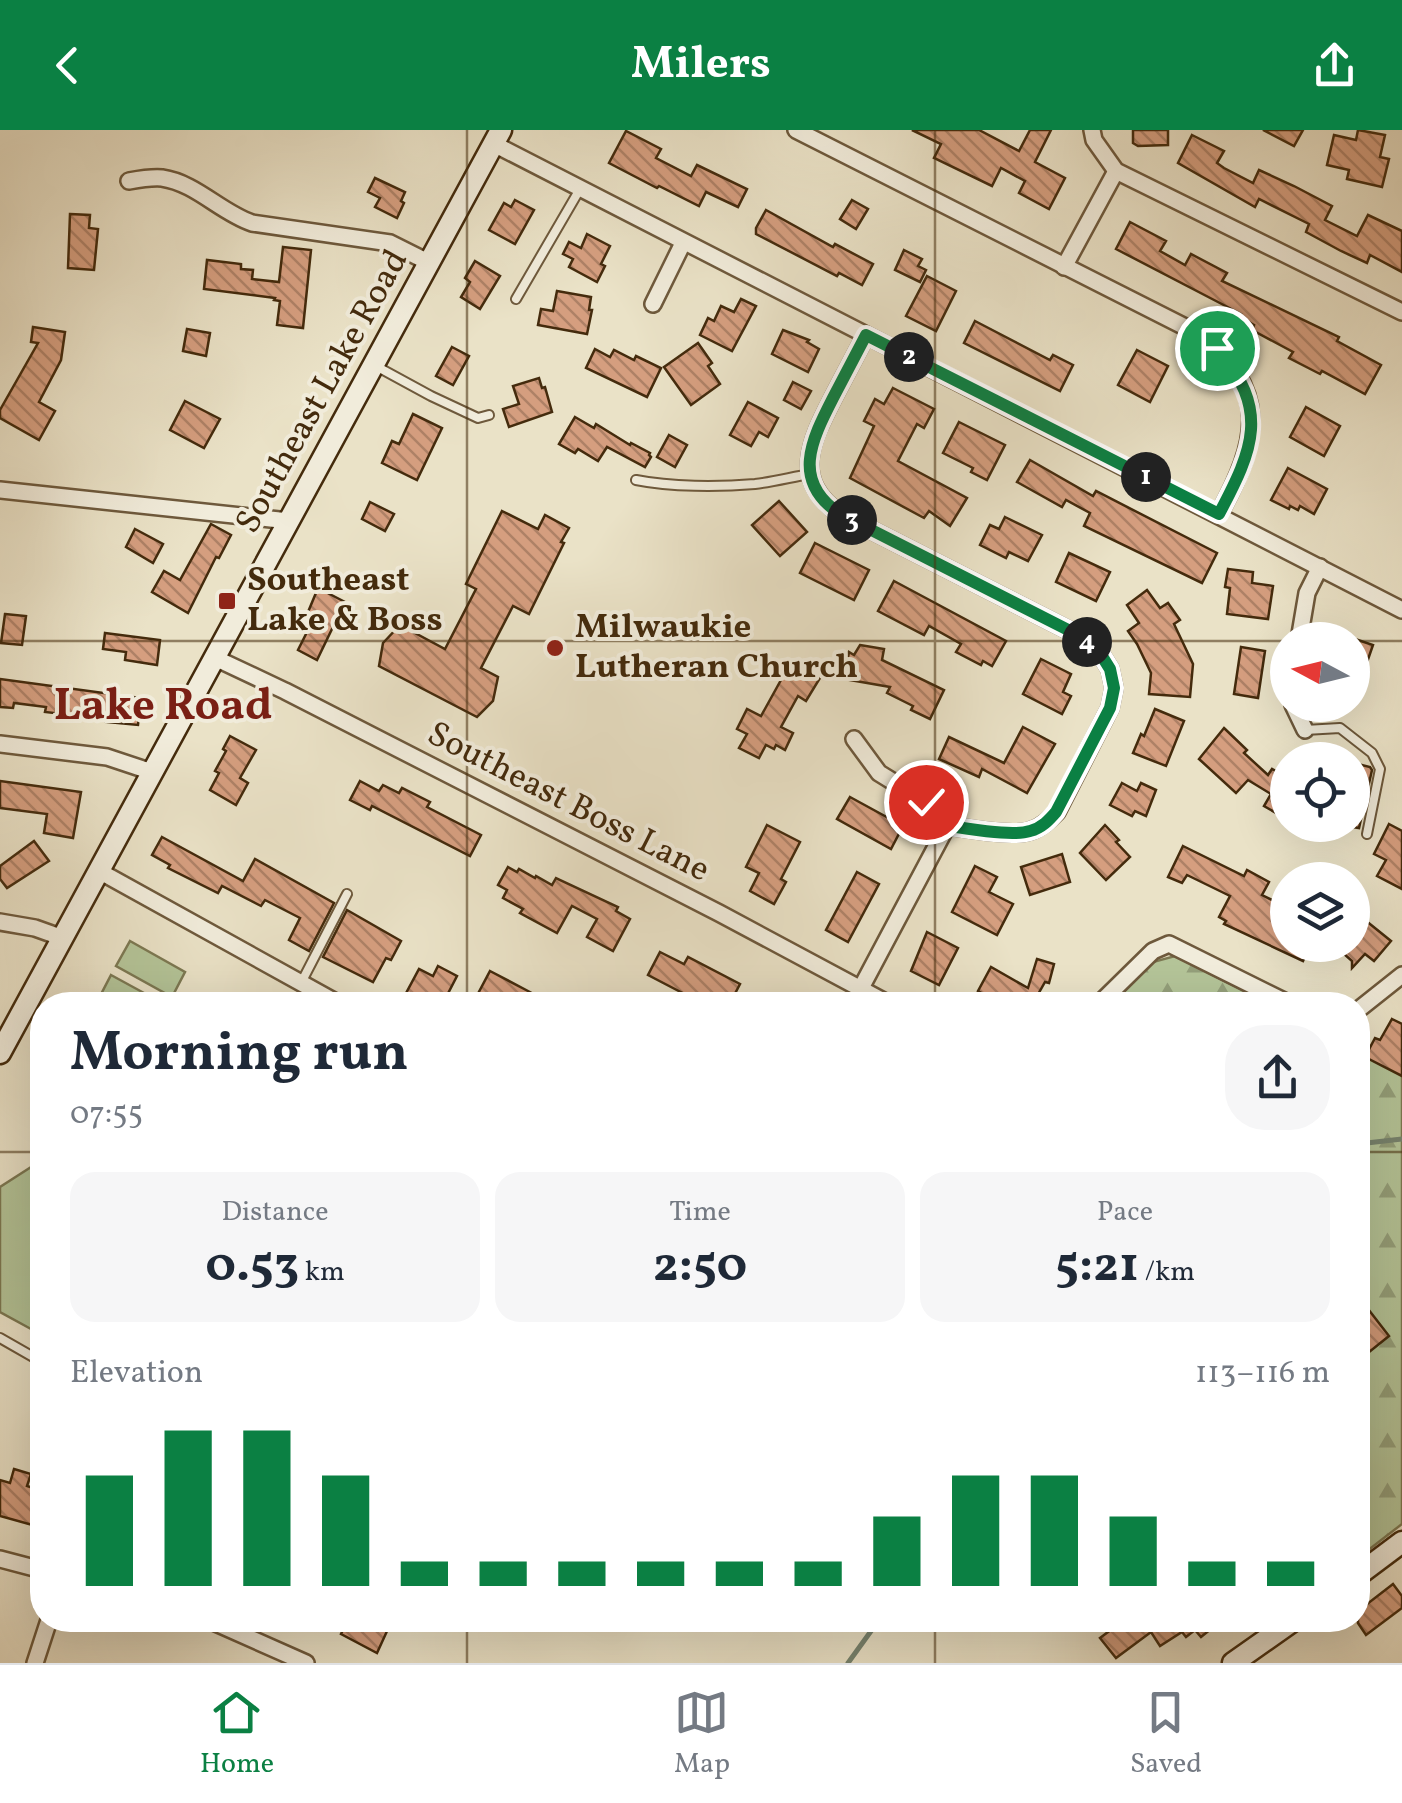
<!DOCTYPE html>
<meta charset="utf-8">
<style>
:root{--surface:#fff;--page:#f6f6f7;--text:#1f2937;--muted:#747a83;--line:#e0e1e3;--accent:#0b8043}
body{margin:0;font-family:Vollkorn,serif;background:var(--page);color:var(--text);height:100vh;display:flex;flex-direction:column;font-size:38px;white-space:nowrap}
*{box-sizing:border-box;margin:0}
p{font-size:32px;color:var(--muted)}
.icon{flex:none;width:55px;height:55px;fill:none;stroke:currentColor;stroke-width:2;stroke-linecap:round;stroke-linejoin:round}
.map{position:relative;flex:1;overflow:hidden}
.details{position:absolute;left:30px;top:862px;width:1340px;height:640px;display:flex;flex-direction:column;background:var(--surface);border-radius:40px;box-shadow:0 10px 40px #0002}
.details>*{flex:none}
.needle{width:65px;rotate:277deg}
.controls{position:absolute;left:1270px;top:492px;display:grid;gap:20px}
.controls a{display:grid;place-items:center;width:100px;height:100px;border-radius:50%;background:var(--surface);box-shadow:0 10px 40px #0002;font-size:50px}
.pin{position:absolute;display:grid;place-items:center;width:85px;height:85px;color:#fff;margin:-42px;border:5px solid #fff;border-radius:50%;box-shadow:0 2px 10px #0007}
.km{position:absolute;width:50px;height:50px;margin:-25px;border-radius:50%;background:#222;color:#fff;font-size:28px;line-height:50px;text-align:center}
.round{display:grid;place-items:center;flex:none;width:105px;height:105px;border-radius:40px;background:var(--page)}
.head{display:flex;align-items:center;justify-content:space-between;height:170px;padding:0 40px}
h1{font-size:55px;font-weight:700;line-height:75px}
.stats{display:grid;grid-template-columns:repeat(3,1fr);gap:15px;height:170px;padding:10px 40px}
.stats div{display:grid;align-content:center;border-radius:25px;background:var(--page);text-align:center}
.stats b{font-size:50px;font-weight:700}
.stats small{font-size:28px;font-weight:400}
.stats p{font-size:28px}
.chart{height:280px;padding:20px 40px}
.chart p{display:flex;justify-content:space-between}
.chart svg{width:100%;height:180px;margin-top:10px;stroke:var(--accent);stroke-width:6}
header{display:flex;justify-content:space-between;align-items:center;height:130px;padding:0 40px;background:var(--accent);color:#fff;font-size:45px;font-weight:700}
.tab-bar{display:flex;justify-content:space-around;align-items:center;height:140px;border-top:2px solid var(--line);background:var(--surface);font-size:28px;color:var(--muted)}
.tab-bar a{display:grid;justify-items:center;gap:5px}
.tab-bar .active{color:var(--accent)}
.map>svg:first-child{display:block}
.forest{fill:url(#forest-firs);stroke:#7c7852;stroke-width:2.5}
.garden{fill:#b4c498;stroke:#7c7852;stroke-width:2.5}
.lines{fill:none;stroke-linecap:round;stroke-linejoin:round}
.stream{stroke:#76836f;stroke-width:5}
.building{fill:url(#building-back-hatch);stroke:#442b0d;stroke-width:2.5}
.lane-casing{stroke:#6e593c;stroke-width:12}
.street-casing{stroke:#6e593c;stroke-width:20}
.secondary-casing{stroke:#442b0d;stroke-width:25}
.lane{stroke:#f1ecdb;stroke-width:8}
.street{stroke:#f1ecdb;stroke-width:15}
.secondary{stroke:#f1ecdb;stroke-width:20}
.route-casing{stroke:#fff;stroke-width:20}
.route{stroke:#0b8043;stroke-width:12}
.grid{fill:none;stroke:#442b0d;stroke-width:2.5;stroke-opacity:0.55}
.poi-dot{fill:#8f2418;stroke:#f1ecdb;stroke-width:4}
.labels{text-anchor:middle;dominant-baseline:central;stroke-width:8;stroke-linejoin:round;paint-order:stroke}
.street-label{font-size:35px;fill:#442b0d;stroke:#f1ecdb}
.poi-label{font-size:35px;font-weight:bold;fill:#442b0d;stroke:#f1ecdb;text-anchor:start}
.district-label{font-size:45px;font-weight:bold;fill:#7a1f14;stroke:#f1ecdb}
</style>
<header><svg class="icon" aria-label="back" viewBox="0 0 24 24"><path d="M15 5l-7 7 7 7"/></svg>Milers<svg class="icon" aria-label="share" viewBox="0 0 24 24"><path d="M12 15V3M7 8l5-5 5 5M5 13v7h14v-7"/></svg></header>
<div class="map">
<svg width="1402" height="1533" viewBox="0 0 1402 1533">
<defs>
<pattern id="forest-firs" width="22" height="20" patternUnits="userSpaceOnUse" patternTransform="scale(2.5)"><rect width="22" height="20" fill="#b4c498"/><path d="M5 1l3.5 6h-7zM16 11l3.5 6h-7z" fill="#949f7a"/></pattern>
<pattern id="building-back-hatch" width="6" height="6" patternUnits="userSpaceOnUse" patternTransform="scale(2.5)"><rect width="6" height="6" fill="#d59e7f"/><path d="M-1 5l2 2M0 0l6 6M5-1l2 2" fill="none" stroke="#ae8166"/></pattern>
</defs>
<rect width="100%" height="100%" fill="#eae2c7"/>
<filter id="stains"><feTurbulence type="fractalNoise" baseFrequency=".002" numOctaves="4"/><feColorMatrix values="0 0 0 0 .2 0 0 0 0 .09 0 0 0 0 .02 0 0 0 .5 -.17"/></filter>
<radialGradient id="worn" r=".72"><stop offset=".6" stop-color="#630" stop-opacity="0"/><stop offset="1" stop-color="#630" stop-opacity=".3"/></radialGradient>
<g class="forest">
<path d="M1175 826 1271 875H1111L1153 832Z"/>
<path d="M1358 919 1402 942V1394L1358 1428Z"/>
</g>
<g class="garden">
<path d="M130 811 185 842 172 867 116 836Z"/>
<path d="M111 845 166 875H107L98 870Z"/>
<path d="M42 1030V1205L0 1182V1057Z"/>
</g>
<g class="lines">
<g class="stream">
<path d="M1358 1014 1402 1009"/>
<path d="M848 1533 879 1490"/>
</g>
</g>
<g class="building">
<path d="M912 0H979L1019 21 1030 0H1051L1035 32 1065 48 1049 79 1019 63 1025 51 1001 38 992 56 934 28 941 14Z"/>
<path d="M1133 0H1168V15L1138 16 1133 13Z"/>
<path d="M1263 0H1303L1294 16Z"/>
<path d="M1358 0 1385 5 1380 27 1389 29 1382 57 1347 49 1349 40 1327 35 1334 5 1356 10Z"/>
<path d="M626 1 661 19 656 28 691 46 697 35 747 59 738 77 706 62 699 76 659 56 657 58 609 33Z"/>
<path d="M1192 5 1224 21 1217 33 1224 38 1253 53 1259 40 1294 56 1332 76 1325 90 1357 106 1368 85 1402 101V142L1370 125 1367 133 1341 121 1306 102 1309 94 1259 69 1255 77 1178 33Z"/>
<path d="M375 48 405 62 401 71 404 73 397 88 375 77 380 68 368 62Z"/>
<path d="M515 70 534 80 515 114 489 100 504 73 511 77Z"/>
<path d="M852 70 868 79 856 99 840 89Z"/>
<path d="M766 80 833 117 835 114 873 134 862 155 839 143 837 146 756 104V98Z"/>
<path d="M70 84 90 85 89 98 98 99 94 140 68 138Z"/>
<path d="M1130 92 1166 111 1160 121 1185 135 1191 124 1227 143 1222 151 1339 207 1337 211 1381 235 1365 264 1322 241 1320 244 1289 228 1293 222 1252 200 1254 195 1240 187 1241 184 1116 119Z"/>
<path d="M587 104 610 116 601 134 605 136 597 152 569 137 573 129 563 124 569 112 581 118Z"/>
<path d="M283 117 311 120 303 198 277 195 280 171 274 170 275 168 204 159 207 130 241 134V139L253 140 252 149 279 152Z"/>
<path d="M904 120 922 129 918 136 926 140 920 152 895 140Z"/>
<path d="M475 131 500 146 480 179 461 167 470 152 465 148Z"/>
<path d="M927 146 956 161 936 201 906 186Z"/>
<path d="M557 161 591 167 589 180H592L587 204 538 195 541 179 553 181Z"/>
<path d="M741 169 756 176 732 221 700 205 708 188 714 191 721 176 734 182Z"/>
<path d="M975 191 1050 230 1053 225 1073 235 1060 261 964 213Z"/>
<path d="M33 197 65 202 61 230 39 272 55 281 39 310 0 288V280L38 213 31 212Z"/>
<path d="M187 199 210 203 206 226 183 221Z"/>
<path d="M783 200 809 210 807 212 819 219 808 242 772 224Z"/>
<path d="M698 213 712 233 708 236 720 254 691 275 664 237Z"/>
<path d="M452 217 469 226 453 255 436 246Z"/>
<path d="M595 219 610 227 614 220 634 230 636 226 661 238 647 267 586 238Z"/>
<path d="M1137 220 1168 236 1150 272 1118 255Z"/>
<path d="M539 248 542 258 545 257 552 282 509 297 503 279 519 274 513 256Z"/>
<path d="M793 252 811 261 801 279 784 270Z"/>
<path d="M893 258 934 279 924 298 917 294 898 331 967 368 950 396 929 381 924 388 850 348 874 296 864 291 875 269 884 274Z"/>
<path d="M185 271 220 289 204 318 170 300Z"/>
<path d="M748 272 778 288 768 307 759 302 751 316 730 305Z"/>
<path d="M1306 277 1340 296 1324 326 1290 307Z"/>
<path d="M413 284 442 298 417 350 382 333 392 311 399 314Z"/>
<path d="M575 287 594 298 596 294 630 315 631 313 650 323 649 325 651 327 645 337 607 317 598 331 578 319 575 323 559 314Z"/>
<path d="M959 292 1005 315 987 350 971 342 973 338 943 323Z"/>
<path d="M669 305 687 315 675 337 657 327Z"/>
<path d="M1030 330 1093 366 1096 361 1217 423 1202 453 1084 396 1090 383 1066 370 1062 377 1017 352Z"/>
<path d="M1288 338 1327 359 1314 384 1300 376 1298 380 1290 376 1289 379 1271 370Z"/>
<path d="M779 371 807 402 780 426 752 395Z"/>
<path d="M370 372 394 384 385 401 362 389Z"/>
<path d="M502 381 538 399 545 385 569 398 561 412 564 413 529 484 513 476 481 538 498 547 493 571 477 587 379 536 383 513 400 495 445 519 476 459 466 454Z"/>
<path d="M1005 387 1042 405 1028 431 1009 422 1006 428 980 415 990 395 999 399Z"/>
<path d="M211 394 231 405 219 428 216 427 188 483 152 462 164 441 180 450Z"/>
<path d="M135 399 163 414 153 433 126 417Z"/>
<path d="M815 413 869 440 854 470 800 443Z"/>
<path d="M1069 423 1110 442 1096 471 1056 452Z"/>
<path d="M1228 439 1253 442 1252 453 1273 456 1268 489 1227 484 1230 458 1225 457Z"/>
<path d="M894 451 1006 511 992 536 983 531 981 535 956 522 961 514 929 496 924 505 878 481Z"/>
<path d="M318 458 345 472 317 530 298 520 307 502 301 499Z"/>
<path d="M1147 460 1160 478 1168 473 1180 490 1174 494 1193 534 1190 567 1149 564 1151 543 1137 514 1128 501 1139 493 1127 475Z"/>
<path d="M5 484 26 486 22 515 1 513Z"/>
<path d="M105 503 160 510 157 535 125 530 126 522 103 519Z"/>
<path d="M1352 508 1373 515 1364 541 1352 537Z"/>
<path d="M860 515 884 519 882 530 944 560 930 589 911 580 913 576 887 563 890 557 844 549 849 522 854 525Z"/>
<path d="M1241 517 1265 521 1258 568 1234 564Z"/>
<path d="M1041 529 1071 544 1063 562 1071 566 1062 584 1023 564Z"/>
<path d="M791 532 820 548 806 571 798 566 781 597 793 603 785 620 776 615 774 619 766 615 759 628 739 618 747 604 737 599 747 579 761 586Z"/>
<path d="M0 549 141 568 138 595 106 592 107 589 45 582 46 577 14 573 13 578 0 577Z"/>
<path d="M1155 579 1184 591 1166 636 1133 623 1141 604 1144 606Z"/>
<path d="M1023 597 1055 614 1027 663 982 639 979 647 939 629 949 607 1004 633Z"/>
<path d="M1224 598 1247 620 1244 623 1268 645 1272 639 1288 648V690L1264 676 1271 664 1248 650 1236 663 1199 629Z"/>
<path d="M230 606 256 620 240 648 248 653 236 675 210 660 219 643 215 641 226 621 223 619Z"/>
<path d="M1354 633 1370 637 1372 640 1359 698 1352 697Z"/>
<path d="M0 651 81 662 73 708 44 703 47 684 0 678Z"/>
<path d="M360 651 379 661 383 655 399 663 402 658 430 672 427 677 481 705 470 726 372 676 370 680 350 670Z"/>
<path d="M1122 653 1137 661 1141 653 1156 660 1146 686 1135 681 1132 686 1110 675Z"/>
<path d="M850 667 903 696 891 719 837 689Z"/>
<path d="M1389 694 1402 701V759L1377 746 1386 730 1374 724Z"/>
<path d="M767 695 800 712 781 749 786 752 774 774 750 761 759 743 746 737Z"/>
<path d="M1105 695 1119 710 1116 712 1130 727 1106 750 1080 723Z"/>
<path d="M162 707 243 751 255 729 334 773 309 821 289 810 300 788 265 770 261 776 222 756 218 763 168 738 170 735 152 725Z"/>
<path d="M34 711 49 731 7 758 0 749V736Z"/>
<path d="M1183 716 1244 746 1247 740 1269 752 1262 765 1288 778V815H1310L1303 831 1224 794 1226 791 1219 787 1230 766 1187 745 1182 753 1168 747Z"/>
<path d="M1062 724 1070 752 1030 765 1021 737Z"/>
<path d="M975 736 997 747 989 762 1013 774 997 805 952 782Z"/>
<path d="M508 737 517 742 519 739 535 748 536 746 552 755 556 748 618 777 616 781 630 789 613 821 587 807 597 789 572 776 557 803 520 783 523 779 503 768 507 760 498 755Z"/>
<path d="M857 742 879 754 848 812 826 800Z"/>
<path d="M347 780 401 811 391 830 386 828 373 852 323 827Z"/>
<path d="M1365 790 1391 811 1374 831 1365 824 1352 838V831L1334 815H1352V805Z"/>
<path d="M927 802 958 818 939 855 911 841Z"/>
<path d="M660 822 684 834 688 827 740 854 729 875H691L694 869 648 845Z"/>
<path d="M1037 829 1054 834 1049 853 1045 852 1032 875H1002L978 861 991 837 1028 858Z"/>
<path d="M438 836 457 846 442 875H420L404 867 419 839 433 846Z"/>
<path d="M490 841 528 861 554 875H472Z"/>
<path d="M1392 889 1402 894V946L1365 927 1375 908 1380 910Z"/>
<path d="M1358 1166 1389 1206 1358 1231Z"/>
<path d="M14 1339 31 1344 27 1356 42 1361V1376L36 1396 0 1386V1350L10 1353Z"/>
<path d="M1393 1454 1402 1466V1478L1366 1505 1358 1493V1481Z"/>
<path d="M348 1490H384L381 1496 388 1499 377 1523 341 1504Z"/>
<path d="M1124 1490H1222L1201 1507 1195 1500 1186 1507 1182 1502 1160 1516 1151 1502 1116 1528 1100 1508Z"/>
</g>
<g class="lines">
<g class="lane-casing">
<g id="lane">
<path d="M516 169 580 59"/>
<path d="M374 235 431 266 478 288 489 285"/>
<path d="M636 350C671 357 718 357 755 354 773 352 792 347 810 344"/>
<path d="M1305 600 1340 598 1372 623 1380 639 1367 704"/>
<path d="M301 853 347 764"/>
<path d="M0 1208 42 1232"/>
</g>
</g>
<g class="street-casing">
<g id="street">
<path d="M796 0 1197 203C1272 258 1258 312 1219 384"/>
<path d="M1092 0 1094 10 1116 41 1402 182"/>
<path d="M494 14 1402 480"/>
<path d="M129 51C140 49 151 47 162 48 196 53 220 82 252 93L390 113 430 133"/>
<path d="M1064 137 1116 41"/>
<path d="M653 174 683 113"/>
<path d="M866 205C855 226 844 247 833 268 811 311 791 350 840 384L1084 508 1100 523 1110 539 1114 558 1110 578 1057 682C1049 690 1041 698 1030 701 1011 707 968 698 947 696"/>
<path d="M0 360 289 391"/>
<path d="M1299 510 1307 463 1320 437"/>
<path d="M215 528 285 561 719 783 891 875"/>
<path d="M1293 575 1305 600"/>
<path d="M854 609 879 643 926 672 947 696"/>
<path d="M0 614 107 627 152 642"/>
<path d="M99 741 341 875"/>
<path d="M0 792 35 798 63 808"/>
<path d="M861 858 947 696"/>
<path d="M1098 875 1153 821 1169 814 1292 875"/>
<path d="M1358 880 1402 845"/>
<path d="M0 1429 42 1440"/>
<path d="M209 1490 306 1533"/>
<path d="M35 1533 49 1490"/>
</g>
</g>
<g class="secondary-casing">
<g id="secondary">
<path d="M0 923 501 0"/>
<path d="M1358 1445 1402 1412"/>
<path d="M1233 1533 1294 1490"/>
</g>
</g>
<use href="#lane" class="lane"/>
<use href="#street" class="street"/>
<use href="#secondary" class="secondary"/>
</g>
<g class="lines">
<g class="route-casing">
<path id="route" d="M926 672 947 696C968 698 1011 707 1030 701 1042 698 1049 690 1056 682L1110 578 1114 558 1110 539 1100 523 1084 508 840 384C791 351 811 311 833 268 844 247 855 226 866 205L1219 384C1254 318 1270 280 1217 218"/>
</g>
<use href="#route" class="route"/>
</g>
<path class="grid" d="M467 0V875M935 0V875M0 511H1288M1352 511H1402M0 1022H42M1358 1022H1402M467 1490V1533M935 1490V1533"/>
<g class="poi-dot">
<rect x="217" y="461" width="20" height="20" rx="5"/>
<circle cx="555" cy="518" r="10"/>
</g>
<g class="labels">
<g class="street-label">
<text transform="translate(323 262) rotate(-61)">Southeast Lake Road</text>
<text transform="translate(568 673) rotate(27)">Southeast Boss Lane</text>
</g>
<g class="poi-label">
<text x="247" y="451">Southeast<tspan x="247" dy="40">Lake &amp; Boss</tspan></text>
<text x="575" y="498">Milwaukie<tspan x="575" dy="40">Lutheran Church</tspan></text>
</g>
<g class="district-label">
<text x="163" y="577">Lake Road</text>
</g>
</g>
<rect width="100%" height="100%" filter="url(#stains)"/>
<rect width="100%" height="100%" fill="url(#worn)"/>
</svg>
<div class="controls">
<a><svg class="needle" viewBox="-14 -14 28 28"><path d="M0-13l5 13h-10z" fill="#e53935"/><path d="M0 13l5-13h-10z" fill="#747a83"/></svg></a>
<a><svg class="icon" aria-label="locate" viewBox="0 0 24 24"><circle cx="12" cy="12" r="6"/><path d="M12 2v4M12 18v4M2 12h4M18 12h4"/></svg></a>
<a><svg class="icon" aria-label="layers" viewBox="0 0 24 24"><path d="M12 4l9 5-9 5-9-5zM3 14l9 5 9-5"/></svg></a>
</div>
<div class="pin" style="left:1217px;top:218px;background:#1e9e55"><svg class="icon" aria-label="arrive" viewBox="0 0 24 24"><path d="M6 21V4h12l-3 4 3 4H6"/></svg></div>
<div class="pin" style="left:926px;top:672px;background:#d93025"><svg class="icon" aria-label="check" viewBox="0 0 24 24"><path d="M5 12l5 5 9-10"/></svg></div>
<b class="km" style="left:1146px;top:347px">1</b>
<b class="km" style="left:909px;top:227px">2</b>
<b class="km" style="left:852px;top:390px">3</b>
<b class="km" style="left:1087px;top:512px">4</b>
<section class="details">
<div class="head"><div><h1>Morning run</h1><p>07:55</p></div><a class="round"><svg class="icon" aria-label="share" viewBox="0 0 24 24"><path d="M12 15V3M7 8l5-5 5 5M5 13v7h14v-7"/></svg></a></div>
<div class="stats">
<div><p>Distance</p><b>0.53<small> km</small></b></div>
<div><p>Time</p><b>2:50</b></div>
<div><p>Pace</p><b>5:21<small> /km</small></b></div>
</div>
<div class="chart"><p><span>Elevation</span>113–116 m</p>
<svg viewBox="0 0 160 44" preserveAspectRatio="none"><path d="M5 44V17M15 44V6M25 44V6M35 44V17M45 44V38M55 44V38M65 44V38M75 44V38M85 44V38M95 44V38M105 44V27M115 44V17M125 44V17M135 44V27M145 44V38M155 44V38"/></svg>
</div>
</section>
</div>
<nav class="tab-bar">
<a class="active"><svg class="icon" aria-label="home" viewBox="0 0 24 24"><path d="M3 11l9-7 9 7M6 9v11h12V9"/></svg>Home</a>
<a><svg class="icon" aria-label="map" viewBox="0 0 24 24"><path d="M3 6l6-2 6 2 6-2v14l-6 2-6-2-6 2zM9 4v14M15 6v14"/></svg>Map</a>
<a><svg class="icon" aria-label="saved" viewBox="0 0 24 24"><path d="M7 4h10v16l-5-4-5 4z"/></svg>Saved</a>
</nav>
